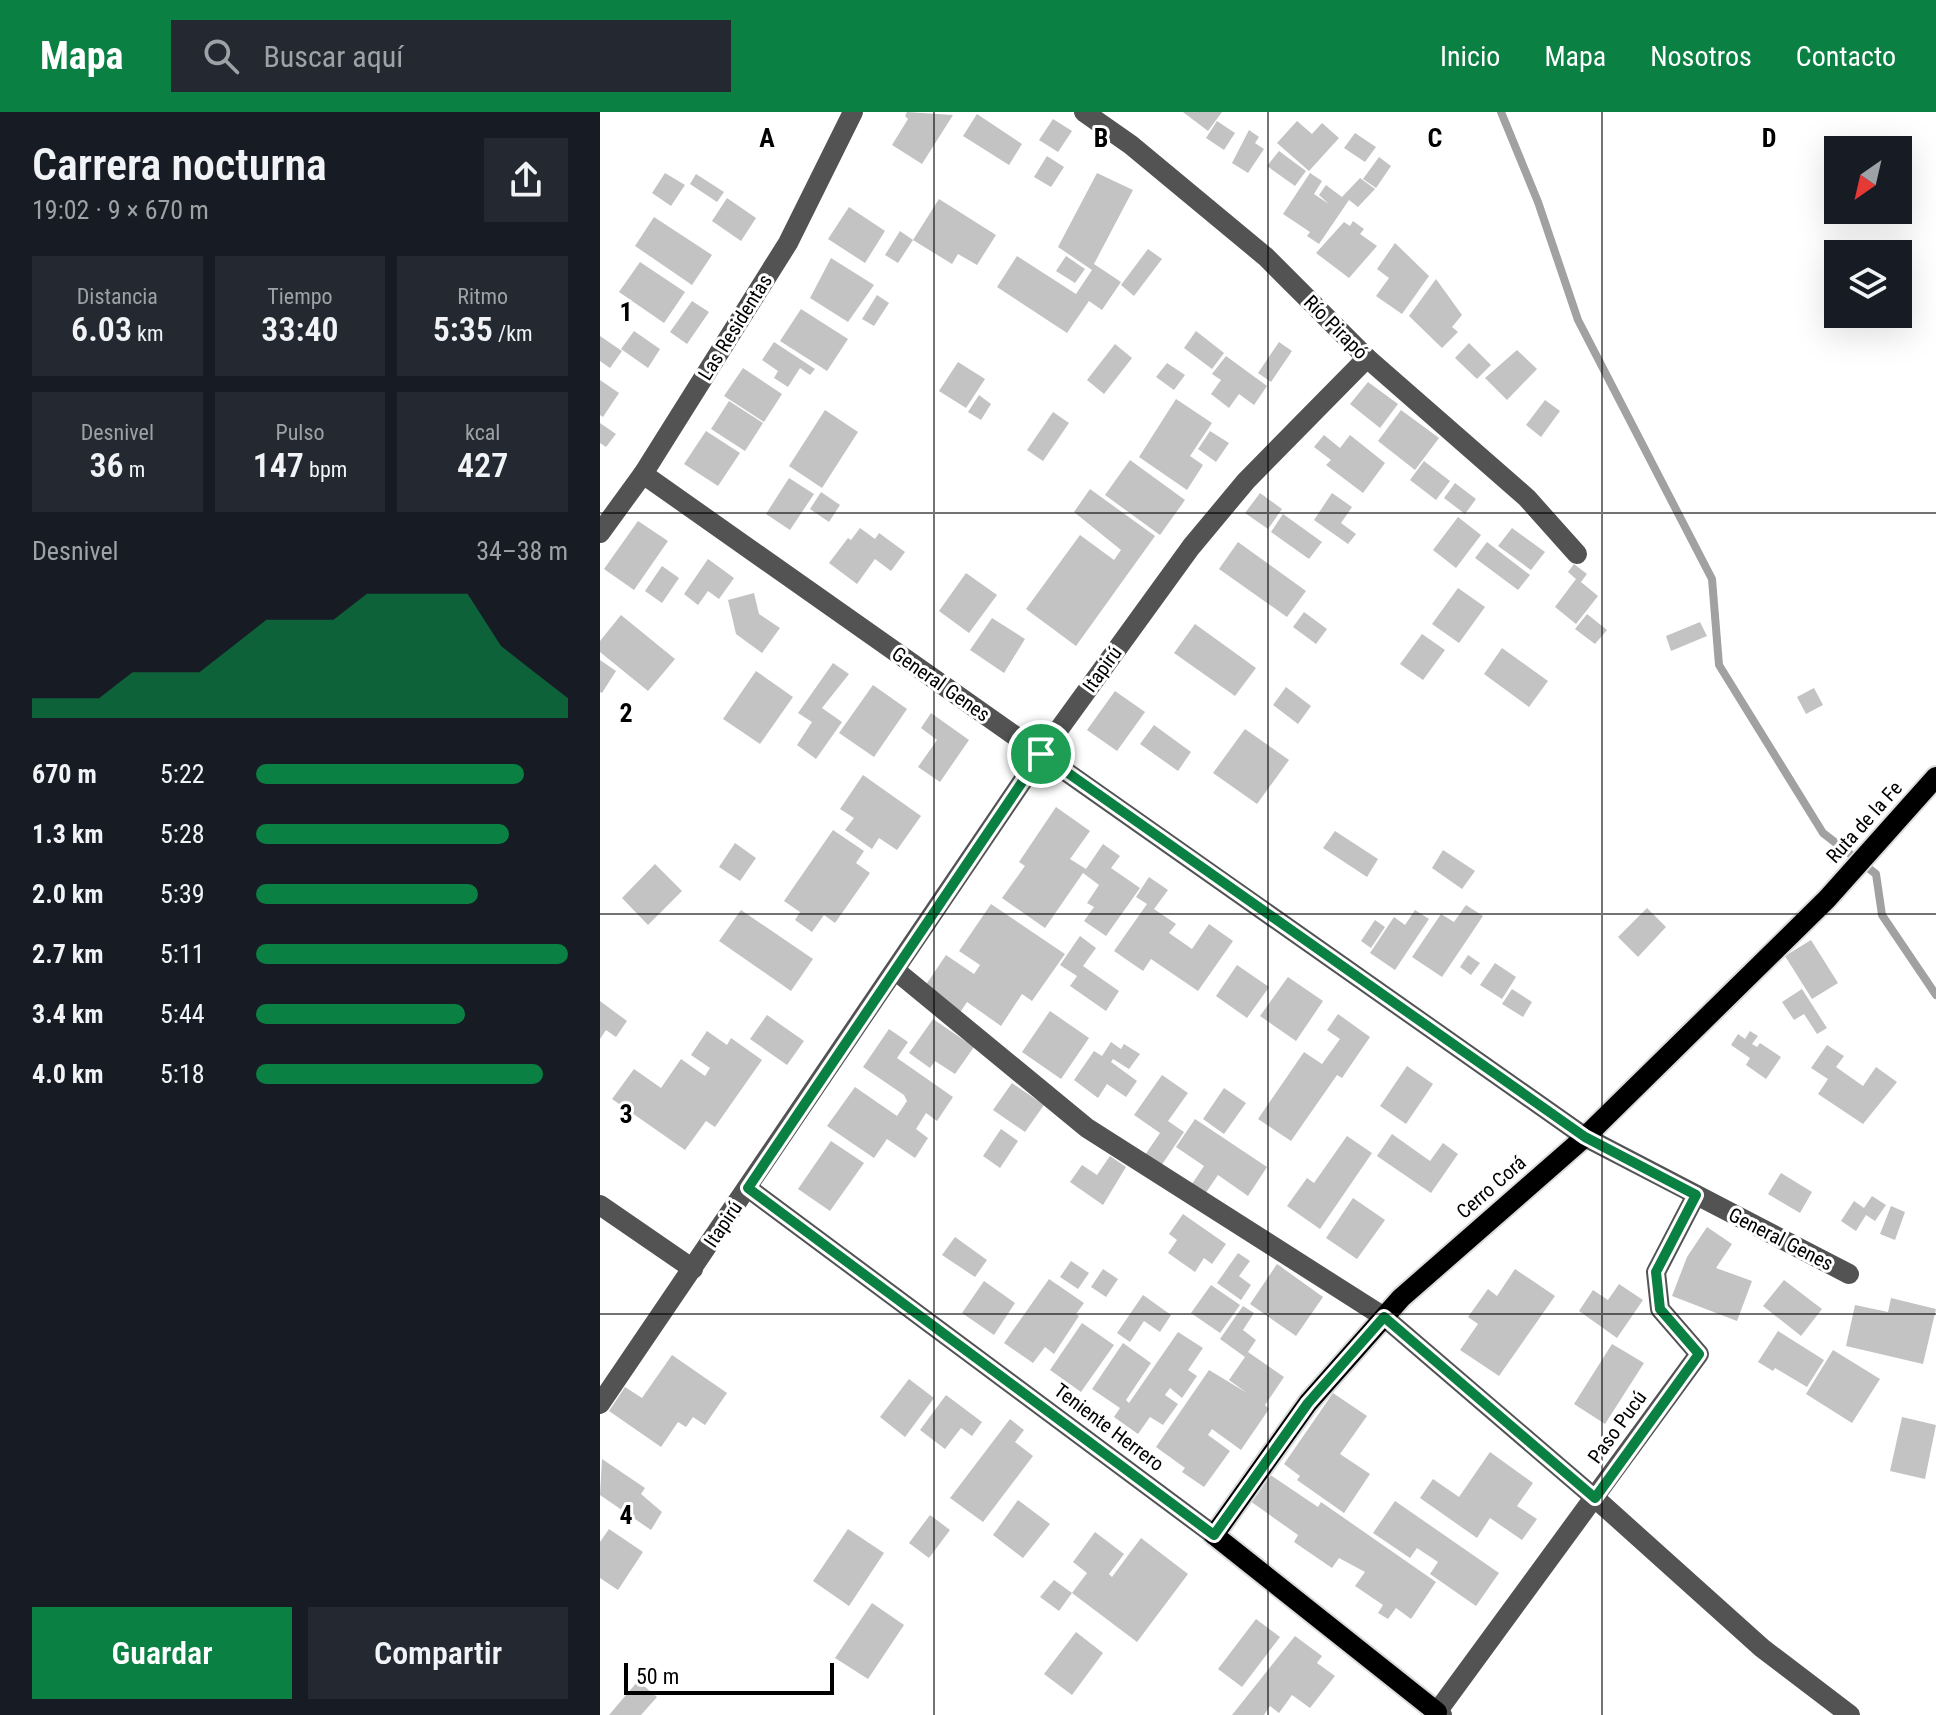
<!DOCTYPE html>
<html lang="es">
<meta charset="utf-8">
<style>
:root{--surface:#171b24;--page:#242831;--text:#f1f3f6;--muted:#9ea1a6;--accent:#0b8043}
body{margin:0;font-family:"Roboto Condensed",sans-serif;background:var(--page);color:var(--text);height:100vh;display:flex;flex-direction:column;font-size:30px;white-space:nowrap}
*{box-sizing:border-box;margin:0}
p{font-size:26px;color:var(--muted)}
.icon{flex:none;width:44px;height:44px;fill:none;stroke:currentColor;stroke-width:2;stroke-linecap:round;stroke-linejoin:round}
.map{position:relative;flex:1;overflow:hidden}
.details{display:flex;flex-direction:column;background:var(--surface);width:600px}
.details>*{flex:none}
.needle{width:52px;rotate:214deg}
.tools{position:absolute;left:1224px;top:24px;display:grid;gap:16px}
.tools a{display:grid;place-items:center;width:88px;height:88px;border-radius:0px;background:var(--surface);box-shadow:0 8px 32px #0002;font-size:40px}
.scale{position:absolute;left:24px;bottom:20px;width:210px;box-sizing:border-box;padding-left:8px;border:4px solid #000;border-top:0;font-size:22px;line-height:28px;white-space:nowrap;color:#000;-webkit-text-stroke:6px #fff;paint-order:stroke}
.pin{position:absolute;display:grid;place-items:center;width:68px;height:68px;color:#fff;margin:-34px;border:4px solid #fff;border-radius:50%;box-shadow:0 2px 8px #0007}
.round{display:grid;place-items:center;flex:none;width:84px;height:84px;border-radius:0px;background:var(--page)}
.headline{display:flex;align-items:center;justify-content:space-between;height:136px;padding:0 32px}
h1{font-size:44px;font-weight:600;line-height:60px}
.metrics{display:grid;grid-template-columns:repeat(3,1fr);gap:12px;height:136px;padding:8px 32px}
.metrics div{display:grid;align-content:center;border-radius:0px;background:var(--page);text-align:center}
.metrics b{font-size:34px;font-weight:600}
.metrics small{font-size:22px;font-weight:400}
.metrics p{font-size:22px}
.chart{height:224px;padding:16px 32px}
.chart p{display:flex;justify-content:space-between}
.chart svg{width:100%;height:144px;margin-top:8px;fill:var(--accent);opacity:.7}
.primary-button{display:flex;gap:16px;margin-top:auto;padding:16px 32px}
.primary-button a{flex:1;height:92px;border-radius:0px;background:var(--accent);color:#fff;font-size:32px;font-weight:600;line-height:92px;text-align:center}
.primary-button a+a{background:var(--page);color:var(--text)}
ul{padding:0 32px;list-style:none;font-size:26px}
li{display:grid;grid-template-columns:128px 96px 1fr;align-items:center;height:60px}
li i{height:20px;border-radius:10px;background:var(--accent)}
header{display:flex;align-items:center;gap:48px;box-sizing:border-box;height:112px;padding:0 40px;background:var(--accent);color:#fff}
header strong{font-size:38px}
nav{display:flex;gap:44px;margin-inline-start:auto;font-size:28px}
.search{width:560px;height:72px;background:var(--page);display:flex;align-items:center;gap:20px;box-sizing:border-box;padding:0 28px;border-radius:0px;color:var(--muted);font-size:30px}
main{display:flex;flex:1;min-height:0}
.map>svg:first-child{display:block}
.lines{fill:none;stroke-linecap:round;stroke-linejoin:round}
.stream{stroke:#a1a1a1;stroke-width:8}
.building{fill:#c3c3c3}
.major-casing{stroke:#dbdbdb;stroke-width:24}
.minor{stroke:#535353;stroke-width:20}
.major{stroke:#000;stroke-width:20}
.route-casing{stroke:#fff;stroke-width:16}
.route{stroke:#0b8043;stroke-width:10}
.grid{fill:none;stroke:#000;stroke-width:2;stroke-opacity:0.55}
.labels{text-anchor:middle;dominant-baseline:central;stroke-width:6;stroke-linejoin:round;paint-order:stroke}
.street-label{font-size:20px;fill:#000;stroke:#fff}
.grid-label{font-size:26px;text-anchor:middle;font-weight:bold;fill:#000;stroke:#fff;stroke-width:6;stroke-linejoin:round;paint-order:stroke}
</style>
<header>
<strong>Mapa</strong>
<div class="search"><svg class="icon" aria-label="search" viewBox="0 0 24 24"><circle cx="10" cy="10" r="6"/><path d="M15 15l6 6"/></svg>Buscar aquí</div>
<nav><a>Inicio</a><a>Mapa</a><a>Nosotros</a><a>Contacto</a></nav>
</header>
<main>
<section class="details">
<div class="headline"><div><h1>Carrera nocturna</h1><p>19:02 · 9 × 670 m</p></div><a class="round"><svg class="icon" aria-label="share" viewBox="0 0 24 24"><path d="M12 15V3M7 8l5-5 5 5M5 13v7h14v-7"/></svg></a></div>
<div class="metrics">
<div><p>Distancia</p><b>6.03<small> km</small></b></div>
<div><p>Tiempo</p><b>33:40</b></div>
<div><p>Ritmo</p><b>5:35<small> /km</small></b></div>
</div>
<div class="metrics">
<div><p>Desnivel</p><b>36<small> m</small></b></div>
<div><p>Pulso</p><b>147<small> bpm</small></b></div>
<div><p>kcal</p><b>427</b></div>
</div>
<div class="chart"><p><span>Desnivel</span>34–38 m</p>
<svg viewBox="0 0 160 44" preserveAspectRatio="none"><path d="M0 44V38L10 38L20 38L30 30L40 30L50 30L60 22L70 14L80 14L90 14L100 6L110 6L120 6L130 6L140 22L150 30L160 38V44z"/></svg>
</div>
<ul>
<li><b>670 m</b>5:22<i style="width:86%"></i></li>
<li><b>1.3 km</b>5:28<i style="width:81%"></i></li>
<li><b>2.0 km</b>5:39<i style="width:71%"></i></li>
<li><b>2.7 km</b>5:11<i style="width:100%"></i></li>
<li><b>3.4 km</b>5:44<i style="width:67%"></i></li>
<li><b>4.0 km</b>5:18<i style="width:92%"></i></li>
</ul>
<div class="primary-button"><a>Guardar</a><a>Compartir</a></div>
</section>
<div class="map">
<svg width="1336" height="1603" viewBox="0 0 1336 1603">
<rect width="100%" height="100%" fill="#fff"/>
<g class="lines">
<path class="stream" d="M901 0 938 90 978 208 1112 467 1119 553 1223 721 1276 762 1282 803 1336 883"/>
</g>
<g class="building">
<path d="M307 0 353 3 322 52 292 33 308 7 305 4Z"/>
<path d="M583 0H622L608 19Z"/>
<path d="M377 2 422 32 409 53 363 24Z"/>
<path d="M453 7 472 19 458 40 439 28Z"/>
<path d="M617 9 635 21 624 38 606 26Z"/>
<path d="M697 9 712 22 722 11 739 26 709 59 677 31Z"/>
<path d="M649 18 659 25 655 31 664 37 648 61 632 51Z"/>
<path d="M755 21 776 35 765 50 744 36Z"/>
<path d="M679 39 706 59 695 74 667 54Z"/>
<path d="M447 44 464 55 451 75 434 65Z"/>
<path d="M779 45 791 54 776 76 763 67Z"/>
<path d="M65 61 85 73 71 94 52 81Z"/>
<path d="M497 61 533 78 494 152 521 170 502 198 489 189 467 221 397 175 417 144 476 182 492 158 458 135Z"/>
<path d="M710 61 722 69 714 82 729 92 719 83 726 73 742 85 760 66 775 77 758 95 749 88 719 132 707 124 710 120 683 102Z"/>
<path d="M96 62 124 80 117 90 90 72Z"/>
<path d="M127 86 156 106 141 129 112 109Z"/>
<path d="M339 87 396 123 377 153 358 142 352 152 313 128Z"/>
<path d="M249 95 285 119 265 151 228 127Z"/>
<path d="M54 105 112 143 92 173 35 134Z"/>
<path d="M753 109 764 117 760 122 777 134 749 166 716 141 744 110 750 114Z"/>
<path d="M300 119 313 128 298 151 285 143Z"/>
<path d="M795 131 829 164 802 202 776 184 789 166 777 157Z"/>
<path d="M548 137 562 147 534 184 521 173Z"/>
<path d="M466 144 485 157 475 171 456 159Z"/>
<path d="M231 146 274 173 248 210 210 186Z"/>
<path d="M40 150 85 180 64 211 19 180Z"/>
<path d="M836 167 862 203 852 215 858 220 842 236 809 204Z"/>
<path d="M277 183 289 191 274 214 262 207Z"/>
<path d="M92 189 109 200 87 232 70 220Z"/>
<path d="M201 197 248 227 227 259 180 229Z"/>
<path d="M34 219 60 237 48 256 21 237Z"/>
<path d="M596 219 624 241 612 257 584 236Z"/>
<path d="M0 224 22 239 10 256 0 249Z"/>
<path d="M174 230 215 257 210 263 200 256 188 275 174 266 178 259 162 248Z"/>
<path d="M679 230 692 239 671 270 658 261Z"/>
<path d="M869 231 891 253 877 267 855 246Z"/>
<path d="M515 232 532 246 504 282 487 268Z"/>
<path d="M917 238 937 257 907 288 885 266Z"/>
<path d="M626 244 667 274 654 293 639 282 629 296 611 282 621 268 612 262Z"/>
<path d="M358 250 385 267 366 296 339 279Z"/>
<path d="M567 251 585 263 574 278 556 265Z"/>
<path d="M143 256 182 282 164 310 124 284Z"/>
<path d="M0 268 19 281 3 305 0 303Z"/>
<path d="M768 270 798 292 780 316 750 292Z"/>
<path d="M379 283 391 292 381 308 368 300Z"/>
<path d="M576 287 612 311 590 344 603 353 587 378 539 345Z"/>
<path d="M945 288 960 299 941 325 926 313Z"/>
<path d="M129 289 163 311 145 339 111 317Z"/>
<path d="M225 298 258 320 222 376 189 354Z"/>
<path d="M801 298 839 326 815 358 778 329Z"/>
<path d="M453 300 469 311 443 349 427 338Z"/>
<path d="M0 311 16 322 6 335 0 331Z"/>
<path d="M106 319 140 341 118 374 84 352Z"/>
<path d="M610 319 629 331 616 350 598 337Z"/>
<path d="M724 323 740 336 750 323 785 351 763 381 726 353 731 348 714 335Z"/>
<path d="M530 348 585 388 560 423 505 383Z"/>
<path d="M824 349 850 369 836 388 810 368Z"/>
<path d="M189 366 214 382 190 418 166 402Z"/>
<path d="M855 371 876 387 865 402 844 386Z"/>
<path d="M490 377 555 424 476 534 426 497 480 423 514 448 521 438 474 400Z"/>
<path d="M221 380 240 393 229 410 210 397Z"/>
<path d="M660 381 682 397 668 417 645 401Z"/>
<path d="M732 381 752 395 741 411 756 422 748 432 714 408Z"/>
<path d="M683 402 722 430 709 447 671 420Z"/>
<path d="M858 405 881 423 856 456 833 438Z"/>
<path d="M38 409 68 429 34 478 4 457Z"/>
<path d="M260 416 275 427 279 421 305 440 291 459 275 447 257 472 229 451 248 426 251 428Z"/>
<path d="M912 416 945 440 931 458 898 434Z"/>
<path d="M638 430 706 479 687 505 619 457Z"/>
<path d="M887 430 930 463 918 478 875 446Z"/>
<path d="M108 447 134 466 119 487 108 479 98 493 84 482Z"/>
<path d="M974 452 987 462 981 470 998 484 976 512 955 495 976 467 968 460Z"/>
<path d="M62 454 79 466 62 491 45 479Z"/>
<path d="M366 461 397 483 369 521 339 499Z"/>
<path d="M858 476 885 495 859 531 832 512Z"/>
<path d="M154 481 159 502 180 516 162 541 136 522 128 488Z"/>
<path d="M704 500 727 517 716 532 693 515Z"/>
<path d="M987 502 1007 518 995 532 975 517Z"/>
<path d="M21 503 75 547 48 579 0 540V529Z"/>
<path d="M392 506 425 527 404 561 370 538Z"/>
<path d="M1100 510 1107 524 1071 539 1066 524Z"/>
<path d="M595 512 656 556 635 584 574 541Z"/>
<path d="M822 522 845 538 823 568 800 552Z"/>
<path d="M902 536 948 569 929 595 884 562Z"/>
<path d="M0 548 16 559 2 581 0 580Z"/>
<path d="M233 551 249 562 222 596 242 610 216 647 197 633 212 610 198 601Z"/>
<path d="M156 559 193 585 160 632 123 607Z"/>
<path d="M273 573 307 597 274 645 239 621Z"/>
<path d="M686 575 711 594 698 612 673 593Z"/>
<path d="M1214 576 1223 593 1206 602 1197 585Z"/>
<path d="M515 579 545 600 517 639 487 618Z"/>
<path d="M331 601 369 628 340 670 318 655 337 628 321 616Z"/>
<path d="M554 613 591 640 578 659 540 632Z"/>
<path d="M645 617 689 648 657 692 613 661Z"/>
<path d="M263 663 321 704 297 738 279 726 272 737 245 718 254 706 240 697Z"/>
<path d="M456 695 490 719 470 747 486 757 503 732 520 744 511 756 540 776 506 824 484 809 494 795 487 791 499 773 483 761 445 816 402 786 425 754 419 750Z"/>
<path d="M233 718 264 739 256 751 270 761 235 811 224 803 212 820 195 808 200 800 184 789Z"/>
<path d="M735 719 778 747 767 765 723 736Z"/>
<path d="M135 731 156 746 140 769 119 755Z"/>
<path d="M843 738 875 759 862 777 832 756Z"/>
<path d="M55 752 82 779 48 813 22 786Z"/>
<path d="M549 765 568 778 554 797 576 812 569 821 592 837 609 812 633 829 598 879 551 847 543 859 514 839 547 792 536 785Z"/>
<path d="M391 792 465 842 432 889 422 882 401 914 367 890 359 902 323 877 346 843 374 862 380 853 359 839Z"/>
<path d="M866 793 883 804 842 865 812 845 841 802 854 810Z"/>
<path d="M1047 796 1066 815 1038 845 1018 825Z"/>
<path d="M141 798 213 847 191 879 119 829Z"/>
<path d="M815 798 829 807 795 858 770 841 794 805 805 813Z"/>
<path d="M775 808 785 815 771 836 761 829Z"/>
<path d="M480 824 496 836 483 854 519 879 506 899 470 874 477 864 460 853Z"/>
<path d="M1211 828 1238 871 1212 887 1185 844Z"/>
<path d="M868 843 880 851 871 863 860 855Z"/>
<path d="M895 851 916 865 902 887 880 873Z"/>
<path d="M637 853 669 875 647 906 616 884Z"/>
<path d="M688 865 723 889 696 929 660 904Z"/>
<path d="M912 877 932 890 923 905 902 892Z"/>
<path d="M1202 877 1227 916 1217 922 1204 902 1194 908 1182 890Z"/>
<path d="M0 889 27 909 16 925 6 918 0 927Z"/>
<path d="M450 899 489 926 461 967 422 940Z"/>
<path d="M738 902 770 925 742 966 737 963 691 1029 658 1007 704 940 722 952 740 927 727 918Z"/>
<path d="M167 903 204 929 187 953 150 927Z"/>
<path d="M333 907 374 935 355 962 335 949 330 956 309 941Z"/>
<path d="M289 917 308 930 297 946 353 985 337 1009 326 1001 316 1017 328 1026 315 1046 287 1027 274 1046 227 1014 255 975 297 1004 307 989 304 983 263 955Z"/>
<path d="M107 919 127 933 131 926 162 948 115 1015 106 1009 85 1038 12 987 34 957 61 976 81 947 105 964 110 956 91 943Z"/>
<path d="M1150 919 1158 924 1152 932 1157 935 1160 931 1181 945 1166 967 1146 953 1150 946 1131 933 1138 922 1145 927Z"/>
<path d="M511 930 521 937 524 932 540 942 529 957 513 947 511 950 537 969 526 985 507 972 498 986 474 968 494 939 502 944Z"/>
<path d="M1227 933 1244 944 1236 955 1263 974 1276 955 1297 970 1263 1012 1218 982 1228 967 1211 956Z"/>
<path d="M807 954 833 972 806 1012 780 994Z"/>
<path d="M562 963 588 981 568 1009 584 1020 561 1054 545 1043 560 1021 534 1003Z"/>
<path d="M412 971 444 993 425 1020 393 998Z"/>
<path d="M624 976 646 991 624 1022 603 1007Z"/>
<path d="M595 1007 667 1055 648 1084 618 1063 605 1082 592 1072 604 1054 576 1035Z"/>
<path d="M401 1017 418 1029 400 1056 383 1044Z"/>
<path d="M792 1022 830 1049 843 1031 858 1042 831 1081 777 1044Z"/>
<path d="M747 1024 772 1041 720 1117 687 1094 707 1066 714 1071Z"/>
<path d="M231 1029 264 1051 230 1099 198 1077Z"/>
<path d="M510 1044 526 1055 503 1093 470 1070 482 1053 497 1063Z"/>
<path d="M1181 1061 1212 1080 1200 1101 1168 1082Z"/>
<path d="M1272 1084 1286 1093 1275 1109 1266 1103 1256 1119 1241 1109 1254 1089 1264 1096Z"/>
<path d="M753 1086 785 1108 757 1147 726 1126Z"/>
<path d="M1291 1094 1305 1100 1295 1128 1280 1122Z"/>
<path d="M583 1102 626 1132 612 1152 604 1146 595 1160 568 1141 577 1128 569 1122Z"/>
<path d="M1107 1115 1132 1132 1116 1156 1152 1169 1137 1209 1072 1184 1087 1145Z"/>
<path d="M355 1125 387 1148 375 1165 342 1143Z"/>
<path d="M638 1141 650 1149 639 1164 651 1173 641 1188 617 1171Z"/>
<path d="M471 1149 489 1161 478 1177 460 1165Z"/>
<path d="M677 1152 723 1185 696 1224 650 1192Z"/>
<path d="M503 1157 518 1167 506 1185 491 1175Z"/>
<path d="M915 1157 955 1184 899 1264 860 1238 878 1212 868 1205 888 1177 897 1184Z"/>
<path d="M449 1167 484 1191 476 1202 479 1204 454 1242 445 1235 433 1251 404 1231Z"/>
<path d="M1184 1168 1222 1197 1201 1224 1163 1194Z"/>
<path d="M384 1169 415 1191 394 1223 362 1201Z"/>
<path d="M1019 1172 1043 1188 1017 1226 979 1199 993 1178 1008 1188Z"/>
<path d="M611 1173 640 1193 620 1221 591 1201Z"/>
<path d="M543 1183 571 1203 560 1220 544 1209 530 1230 517 1221Z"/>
<path d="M1291 1186 1336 1197 1323 1252 1246 1234 1255 1193 1288 1200Z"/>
<path d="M643 1194 654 1201 643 1218 656 1228 648 1240 684 1265 665 1293 669 1297 641 1338 612 1317 608 1323 630 1339 604 1375 582 1360 585 1356 556 1335 609 1258 647 1281 629 1268 645 1245 620 1227Z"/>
<path d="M482 1211 514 1233 481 1280 450 1258Z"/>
<path d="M1178 1219 1224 1248 1207 1275 1175 1256 1173 1259 1158 1250Z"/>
<path d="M578 1220 603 1236 588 1258 597 1264 582 1286 570 1276 565 1283 578 1292 563 1313 550 1305 538 1322 514 1305 520 1296 492 1277 523 1231 551 1251 526 1288 529 1291Z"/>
<path d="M1012 1232 1044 1251 1005 1312 974 1292Z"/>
<path d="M1233 1238 1280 1267 1252 1311 1206 1282Z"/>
<path d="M72 1243 127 1281 105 1313 93 1305 86 1315 78 1310 61 1335 9 1299 25 1275 42 1286Z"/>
<path d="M309 1267 334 1286 305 1325 280 1305Z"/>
<path d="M733 1281 767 1304 740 1342 770 1362 744 1401 697 1368 700 1364 684 1352Z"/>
<path d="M346 1283 382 1310 372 1324 361 1316 345 1337 320 1318Z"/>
<path d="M1302 1305 1336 1313 1325 1367 1290 1359Z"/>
<path d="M410 1307 424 1318 415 1330 433 1344 383 1410 350 1386Z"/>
<path d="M890 1340 933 1371 917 1394 937 1407 922 1428 890 1406 877 1426 820 1386 833 1367 859 1385Z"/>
<path d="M2 1347 45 1376 41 1382 62 1400 51 1418 0 1383Z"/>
<path d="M669 1362 718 1395 721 1390 836 1470 811 1507 796 1496 788 1507 778 1501 783 1493 755 1474 765 1460 739 1446 732 1456 694 1430 698 1423 650 1389Z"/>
<path d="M418 1388 450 1412 423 1446 393 1423Z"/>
<path d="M795 1389 899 1461 876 1494 830 1462 838 1450 817 1436 810 1446 773 1421Z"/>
<path d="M330 1403 350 1418 329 1446 309 1431Z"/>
<path d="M9 1417 43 1440 18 1478 0 1466V1430Z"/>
<path d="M248 1417 284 1441 249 1494 213 1469Z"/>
<path d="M495 1420 524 1442 509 1462 512 1465 541 1426 588 1462 537 1530 472 1481 487 1461 473 1450Z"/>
<path d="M454 1468 472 1481 459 1499 440 1485Z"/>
<path d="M272 1491 304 1513 268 1567 235 1546Z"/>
<path d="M656 1507 680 1525 642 1575 618 1557Z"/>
<path d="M476 1520 503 1541 472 1583 444 1562Z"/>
<path d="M695 1524 722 1544 717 1551 735 1564 710 1596 692 1583 679 1601 670 1594 664 1603H632Z"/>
<path d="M38 1569 57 1585 41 1603H9Z"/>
</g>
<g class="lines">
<g class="major-casing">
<path id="major" d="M835 1603 837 1600 614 1423 708 1291 801 1186 985 1025 1227 787 1336 665"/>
</g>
<g class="minor">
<path d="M484 0 531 33 666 145 767 246 927 386 977 442"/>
<path d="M43 362 985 1025 1249 1162"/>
<path d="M0 421 43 362 188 131 253 0"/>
<path d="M295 858 487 1016 784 1205 995 1386 1162 1536 1250 1603"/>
<path d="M148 1076 614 1423"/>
<path d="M0 1093 93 1157"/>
<path d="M0 1292 441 642 591 435 646 369 767 246"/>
<path d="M842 1603 837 1600 1099 1242 1060 1197 1056 1160 1096 1083"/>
</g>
<use href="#major" class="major"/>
</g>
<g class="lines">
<g class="route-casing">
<path id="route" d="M441 642 985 1025 1096 1083 1056 1160 1060 1197 1099 1242 995 1386 784 1205 708 1291 614 1423 148 1076Z"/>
</g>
<use href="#route" class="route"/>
</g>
<path class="grid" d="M334 0V1603M668 0V1603M1002 0V1603M0 401H1336M0 802H1336M0 1202H1336"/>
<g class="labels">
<g class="street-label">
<text transform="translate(135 215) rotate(-58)">Las Residentas</text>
<text transform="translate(736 215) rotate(45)">Río Pirapó</text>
<text transform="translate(502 557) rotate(-54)">Itapirú</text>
<text transform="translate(341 572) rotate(35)">General Genes</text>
<text transform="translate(1264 710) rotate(-48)">Ruta de la Fe</text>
<text transform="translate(891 1075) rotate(-41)">Cerro Corá</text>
<text transform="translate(123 1112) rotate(-56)">Itapirú</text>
<text transform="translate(1181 1127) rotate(27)">General Genes</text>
<text transform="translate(509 1315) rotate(37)">Teniente Herrero</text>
<text transform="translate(1017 1315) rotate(-54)">Paso Pucú</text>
</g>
</g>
<g class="grid-label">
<text x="167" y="35">A</text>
<text x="501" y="35">B</text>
<text x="835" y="35">C</text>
<text x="1169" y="35">D</text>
<text x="26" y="209">1</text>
<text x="26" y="610">2</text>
<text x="26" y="1011">3</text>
<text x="26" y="1412">4</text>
</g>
</svg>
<div class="tools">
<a><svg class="needle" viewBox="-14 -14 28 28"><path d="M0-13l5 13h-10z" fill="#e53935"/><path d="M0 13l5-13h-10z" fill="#9ea1a6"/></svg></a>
<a><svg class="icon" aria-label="layers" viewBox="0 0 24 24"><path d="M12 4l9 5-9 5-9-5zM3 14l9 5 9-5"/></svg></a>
</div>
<div class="scale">50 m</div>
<div class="pin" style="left:441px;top:642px;background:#1e9e55"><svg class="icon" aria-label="arrive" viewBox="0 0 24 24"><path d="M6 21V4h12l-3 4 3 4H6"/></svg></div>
</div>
</main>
